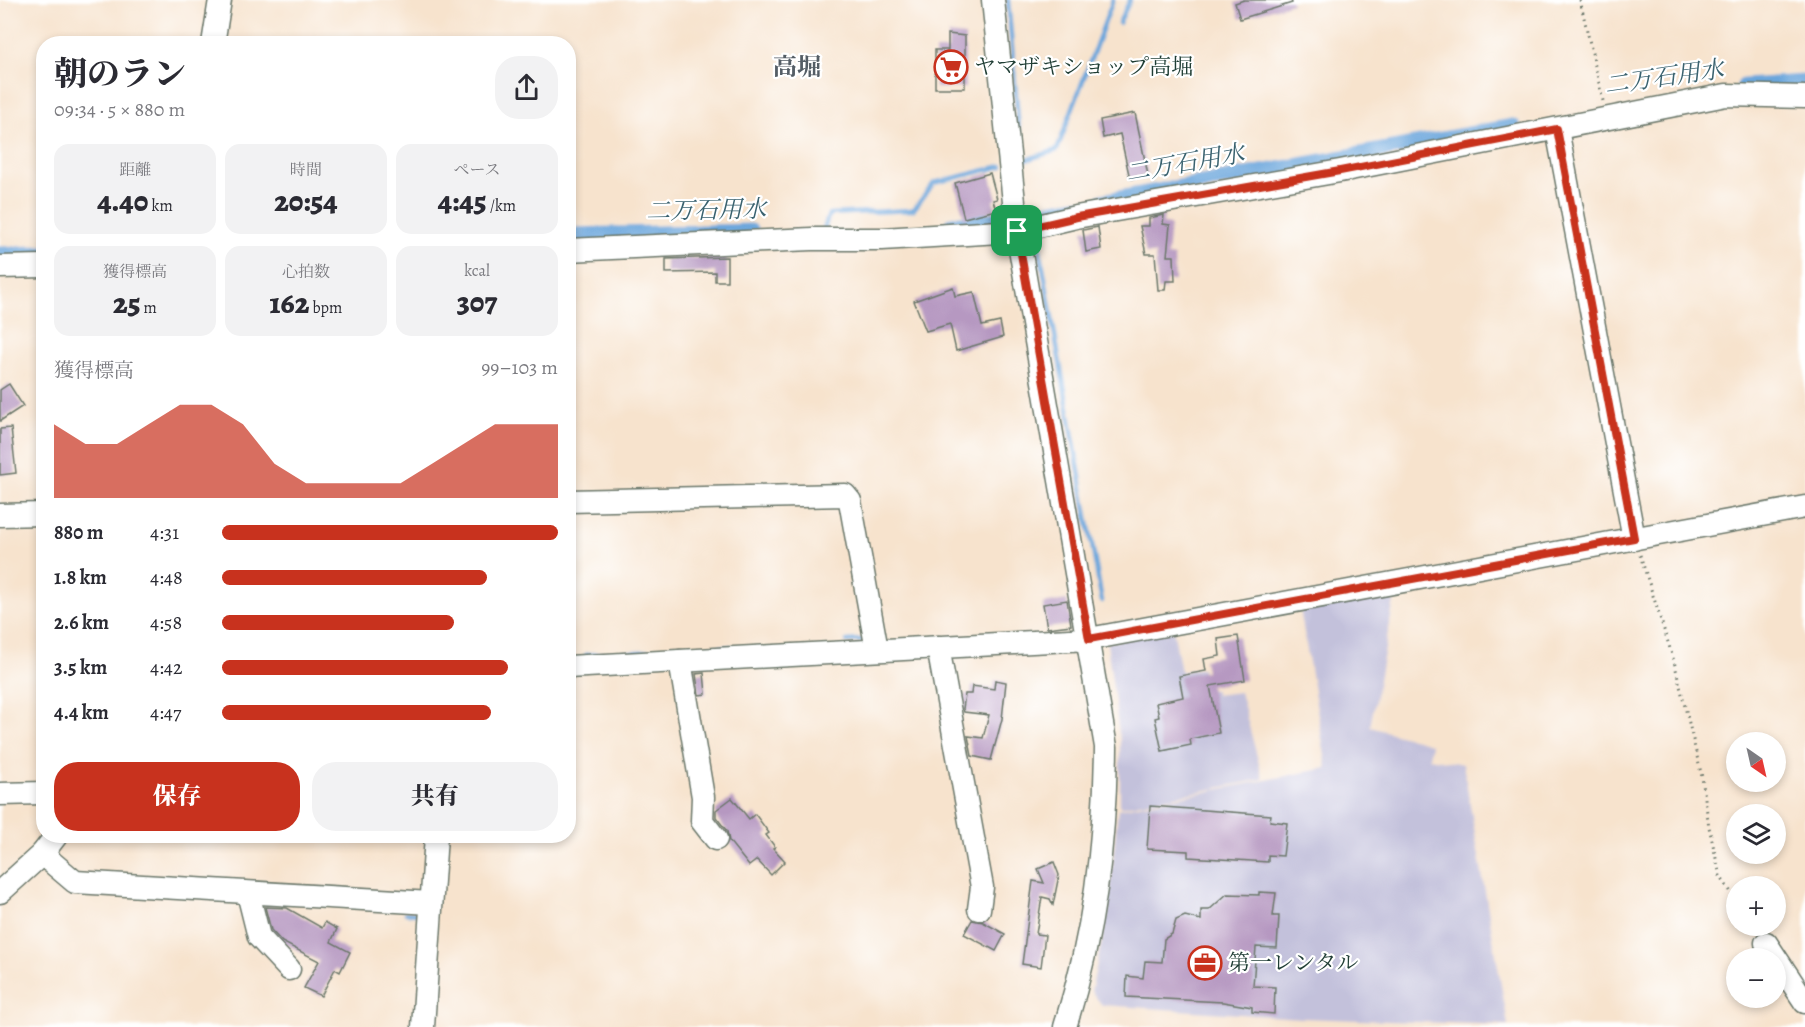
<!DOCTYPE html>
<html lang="ja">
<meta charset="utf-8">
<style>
:root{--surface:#fff;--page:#f2f2f3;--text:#2b2b33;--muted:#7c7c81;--accent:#c8321e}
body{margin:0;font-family:Alegreya,"Noto Serif JP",serif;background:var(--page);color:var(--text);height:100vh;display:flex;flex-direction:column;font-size:22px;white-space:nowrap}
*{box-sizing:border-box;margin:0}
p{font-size:20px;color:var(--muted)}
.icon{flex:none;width:33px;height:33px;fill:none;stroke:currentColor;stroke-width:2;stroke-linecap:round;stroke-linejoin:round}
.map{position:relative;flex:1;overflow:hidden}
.sheet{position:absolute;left:36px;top:36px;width:540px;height:807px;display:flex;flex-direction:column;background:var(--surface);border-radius:24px;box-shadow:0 3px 9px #0003}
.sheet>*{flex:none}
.needle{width:39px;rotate:146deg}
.buttons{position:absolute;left:1726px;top:732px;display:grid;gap:12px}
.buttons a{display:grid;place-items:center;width:60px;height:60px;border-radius:50%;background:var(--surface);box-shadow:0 3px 9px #0003;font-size:30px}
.pin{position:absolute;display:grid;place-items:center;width:51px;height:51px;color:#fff;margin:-26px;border-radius:12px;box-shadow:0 3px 9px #0006}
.round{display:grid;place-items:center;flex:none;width:63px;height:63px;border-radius:24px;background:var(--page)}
.overview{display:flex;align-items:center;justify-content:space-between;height:102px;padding:0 18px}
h1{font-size:33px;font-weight:800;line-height:45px}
.metrics{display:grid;grid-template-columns:repeat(3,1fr);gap:9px;height:102px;padding:6px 18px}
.metrics div{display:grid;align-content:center;border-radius:15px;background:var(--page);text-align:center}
.metrics b{font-size:30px;font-weight:800}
.metrics small{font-size:16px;font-weight:400}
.metrics p{font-size:16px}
.chart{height:168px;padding:12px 18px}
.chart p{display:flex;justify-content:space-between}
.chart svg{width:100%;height:108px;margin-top:6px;fill:var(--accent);opacity:.7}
.button{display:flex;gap:12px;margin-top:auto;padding:12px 18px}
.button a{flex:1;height:69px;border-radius:24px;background:var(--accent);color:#fff;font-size:24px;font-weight:800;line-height:69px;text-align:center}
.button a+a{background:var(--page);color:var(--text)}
ul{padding:0 18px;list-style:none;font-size:20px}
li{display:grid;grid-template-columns:96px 72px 1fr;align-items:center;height:45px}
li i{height:15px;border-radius:8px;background:var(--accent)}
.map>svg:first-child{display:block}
.industrial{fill:#c3c1db}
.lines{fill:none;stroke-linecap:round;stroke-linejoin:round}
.stream{stroke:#6ba6dc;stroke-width:4.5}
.canal{stroke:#6ba6dc;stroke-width:15}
.building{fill:#b698c1}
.minor-casing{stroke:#6b776a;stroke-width:25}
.path{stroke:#6b776a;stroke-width:3;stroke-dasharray:1.5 4.5;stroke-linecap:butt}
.minor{stroke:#fff;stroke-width:22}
.route-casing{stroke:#fff;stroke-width:12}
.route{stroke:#c8321e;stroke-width:8}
.labels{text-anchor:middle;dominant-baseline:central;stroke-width:4.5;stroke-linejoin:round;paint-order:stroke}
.poi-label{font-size:22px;fill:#1f3d34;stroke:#fff;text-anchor:start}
.neighbourhood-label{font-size:24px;font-weight:bold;fill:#545d65;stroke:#fff}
.water-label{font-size:24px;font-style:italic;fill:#3a626f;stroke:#fff}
</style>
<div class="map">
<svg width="1805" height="1027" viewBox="0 0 1805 1027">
<rect width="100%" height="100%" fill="#fff"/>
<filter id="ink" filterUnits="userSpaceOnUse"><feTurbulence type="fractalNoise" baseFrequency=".0167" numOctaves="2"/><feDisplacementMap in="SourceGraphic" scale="12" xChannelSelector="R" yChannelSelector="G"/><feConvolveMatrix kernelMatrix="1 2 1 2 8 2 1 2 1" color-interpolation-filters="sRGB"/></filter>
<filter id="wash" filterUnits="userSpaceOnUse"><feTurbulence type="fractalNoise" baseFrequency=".008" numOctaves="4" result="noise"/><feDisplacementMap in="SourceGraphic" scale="24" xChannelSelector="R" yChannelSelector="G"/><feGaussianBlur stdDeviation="1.35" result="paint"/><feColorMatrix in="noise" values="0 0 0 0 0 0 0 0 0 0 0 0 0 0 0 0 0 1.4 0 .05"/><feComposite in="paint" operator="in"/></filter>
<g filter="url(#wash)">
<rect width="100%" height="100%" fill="#f7e3cd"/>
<g class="industrial">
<path d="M1396 590 1370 727 1431 744 1429 758 1463 764 1508 1025 1299 1018 1102 1005 1091 991 1108 914 1118 809 1327 768 1300 609Z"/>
<path d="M1173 628 1181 672 1202 668 1205 690H1215V695L1240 692 1263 779 1120 807V740L1107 643Z"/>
</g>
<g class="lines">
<g class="stream">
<path d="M1008 0 1021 154"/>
<path d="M1119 23 1130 0"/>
<path d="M1016 163 1057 150 1113 0"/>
<path d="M824 229 829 214 910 210 914 209 934 183 1002 166"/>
<path d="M1037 233 1102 601"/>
<path d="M847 641 868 640"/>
<path d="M586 655 731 647"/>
<path d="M406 913 417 914"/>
</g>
<g class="canal">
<path d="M1744 86 1805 82"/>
<path d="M1103 201 1513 126"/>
<path d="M952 224 1009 218 1077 206"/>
<path d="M568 235 751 231"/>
<path d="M0 254 44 253"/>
</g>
</g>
<g id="blocks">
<g class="building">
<path d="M1244 0H1291L1292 3 1240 19 1235 3Z"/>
<path d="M948 34 965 36V88H935V50H948Z"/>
<path d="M1135 113 1148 175 1130 179 1120 134 1103 138 1100 120Z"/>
<path d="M990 173 997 199 993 200 996 210 964 218 955 183Z"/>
<path d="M1164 215 1163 224 1170 225 1167 256H1174L1175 281H1166L1165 290H1158L1155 254H1146L1140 226H1149V218Z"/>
<path d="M1098 227 1101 249 1086 252 1083 230Z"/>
<path d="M727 257V281H715V272L666 273V259Z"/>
<path d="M953 287 955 296 974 292 982 326 1000 322 1003 337 956 351 950 324 926 331 914 301Z"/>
<path d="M9 384 23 406 0 421V390Z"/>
<path d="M11 428 16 473 0 475V429Z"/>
<path d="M1067 600 1071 625 1047 628 1043 604Z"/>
<path d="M1238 636 1245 680 1210 686 1219 733 1190 739 1191 745 1162 751 1155 718 1159 717 1156 703 1183 697 1179 676 1206 671 1204 659 1220 656 1218 639Z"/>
<path d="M704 673 706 694 699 695 696 674Z"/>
<path d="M995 680 1006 682 1002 719 991 760 972 756 968 736 983 738 989 715 964 712 963 709 965 694H971L972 686 994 689Z"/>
<path d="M732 798 749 819 755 814 769 833 766 835 775 847 773 848 785 861 771 875 757 860 749 866 729 841 727 831 716 817V810Z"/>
<path d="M1150 806 1271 815 1270 821 1287 823 1283 856 1268 855V862L1188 857V851L1147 849Z"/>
<path d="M1054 862 1059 875 1053 905 1050 899 1042 897 1036 934 1045 935 1041 967 1022 964 1033 881 1044 883 1038 869Z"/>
<path d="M1259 892 1276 893 1273 916H1279L1277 948 1256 947 1253 986 1275 987 1274 1014 1252 1012V1007L1223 1002 1126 997 1127 976 1143 978 1145 961 1162 962 1164 939 1172 934 1176 920 1185 916 1201 920V910H1209L1227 894 1259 895Z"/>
<path d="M265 907 287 908 322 928 325 922 337 929 331 942 350 952 340 972 335 969 321 996 304 988 319 961 282 942 271 930Z"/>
<path d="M972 920 983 922 1005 934 996 951 964 934Z"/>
</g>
</g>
</g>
<g filter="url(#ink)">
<use href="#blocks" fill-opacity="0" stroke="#6b776a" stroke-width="1.5"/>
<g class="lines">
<g class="minor-casing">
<g id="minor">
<path d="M993 0 1017 231 1106 747C1105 845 1094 933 1065 1027"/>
<path d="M213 44 220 0"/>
<path d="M1557 129 1634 539"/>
<path d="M568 250 812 239H882L1017 231 1076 217 1340 171 1726 95 1805 97"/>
<path d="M0 267 44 266"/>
<path d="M568 501 845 495 850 501 877 650"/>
<path d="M0 515 44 514"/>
<path d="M938 647 982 887 979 909"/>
<path d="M680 661 703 797 702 821 716 839"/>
<path d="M568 667 1089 639 1805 507"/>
<path d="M0 794 44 793"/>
<path d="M42 854 75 882 431 903"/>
<path d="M0 892 42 854 56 836"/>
<path d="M248 893 259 937 289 969"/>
<path d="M1766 943 1805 1002"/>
<path d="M423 1027 436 836"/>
</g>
</g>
<g class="path">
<path d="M1580 0 1603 101"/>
<path d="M1640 555 1674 661 1702 777 1709 827 1720 876 1737 901"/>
</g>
<use href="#minor" class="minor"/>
</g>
</g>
<g class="lines" filter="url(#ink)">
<g class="route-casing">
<path id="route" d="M1557 129 1634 538 1089 639 1017 231 1077 217 1340 171Z"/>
</g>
<use href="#route" class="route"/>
</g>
<defs>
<g id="supermarket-ring" transform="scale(1.725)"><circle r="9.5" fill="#fff" stroke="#c8321e" stroke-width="1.5"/><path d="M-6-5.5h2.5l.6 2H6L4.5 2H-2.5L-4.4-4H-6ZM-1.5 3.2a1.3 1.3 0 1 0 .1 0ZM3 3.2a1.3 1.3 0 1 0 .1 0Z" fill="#c8321e"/></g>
<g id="office-ring" transform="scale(1.725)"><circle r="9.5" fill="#fff" stroke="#c8321e" stroke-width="1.5"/><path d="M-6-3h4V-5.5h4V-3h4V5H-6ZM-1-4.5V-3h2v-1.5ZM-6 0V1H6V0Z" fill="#c8321e"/></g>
</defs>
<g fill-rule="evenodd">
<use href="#supermarket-ring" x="951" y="67"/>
<use href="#office-ring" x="1205" y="963"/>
</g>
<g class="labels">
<g class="poi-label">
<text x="974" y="67">ヤマザキショップ高堀</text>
<text x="1228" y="963">第一レンタル</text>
</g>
<g class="neighbourhood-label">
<text x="797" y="67">高堀</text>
</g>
<g class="water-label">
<text transform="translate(1664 77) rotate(-8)">二万石用水</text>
<text transform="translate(1185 163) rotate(-10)">二万石用水</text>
<text transform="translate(706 210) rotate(-1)">二万石用水</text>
</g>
</g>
</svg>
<div class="buttons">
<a><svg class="needle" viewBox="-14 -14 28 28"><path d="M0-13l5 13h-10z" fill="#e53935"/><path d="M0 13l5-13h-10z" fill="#7c7c81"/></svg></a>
<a><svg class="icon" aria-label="layers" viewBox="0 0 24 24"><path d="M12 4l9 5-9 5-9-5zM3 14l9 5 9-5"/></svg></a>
<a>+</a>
<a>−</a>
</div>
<div class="pin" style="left:1017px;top:231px;background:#1e9e55"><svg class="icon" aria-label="arrive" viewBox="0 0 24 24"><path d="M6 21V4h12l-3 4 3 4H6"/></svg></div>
<section class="sheet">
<div class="overview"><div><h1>朝のラン</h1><p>09:34 · 5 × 880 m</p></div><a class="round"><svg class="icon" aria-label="share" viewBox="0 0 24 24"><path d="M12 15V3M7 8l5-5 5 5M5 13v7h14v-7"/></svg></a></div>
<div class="metrics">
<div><p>距離</p><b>4.40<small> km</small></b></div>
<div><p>時間</p><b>20:54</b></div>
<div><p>ペース</p><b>4:45<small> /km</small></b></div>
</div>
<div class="metrics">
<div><p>獲得標高</p><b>25<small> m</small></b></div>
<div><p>心拍数</p><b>162<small> bpm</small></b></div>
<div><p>kcal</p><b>307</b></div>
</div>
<div class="chart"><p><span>獲得標高</span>99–103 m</p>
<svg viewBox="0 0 160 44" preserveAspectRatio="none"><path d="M0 44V14L10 22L20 22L30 14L40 6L50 6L60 14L70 30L80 38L90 38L100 38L110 38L120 30L130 22L140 14L150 14L160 14V44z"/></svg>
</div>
<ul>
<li><b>880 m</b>4:31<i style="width:100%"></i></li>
<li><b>1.8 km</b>4:48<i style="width:79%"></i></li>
<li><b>2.6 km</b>4:58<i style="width:69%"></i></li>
<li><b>3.5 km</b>4:42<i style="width:85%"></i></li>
<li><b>4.4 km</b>4:47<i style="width:80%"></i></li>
</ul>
<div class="button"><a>保存</a><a>共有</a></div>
</section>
</div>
